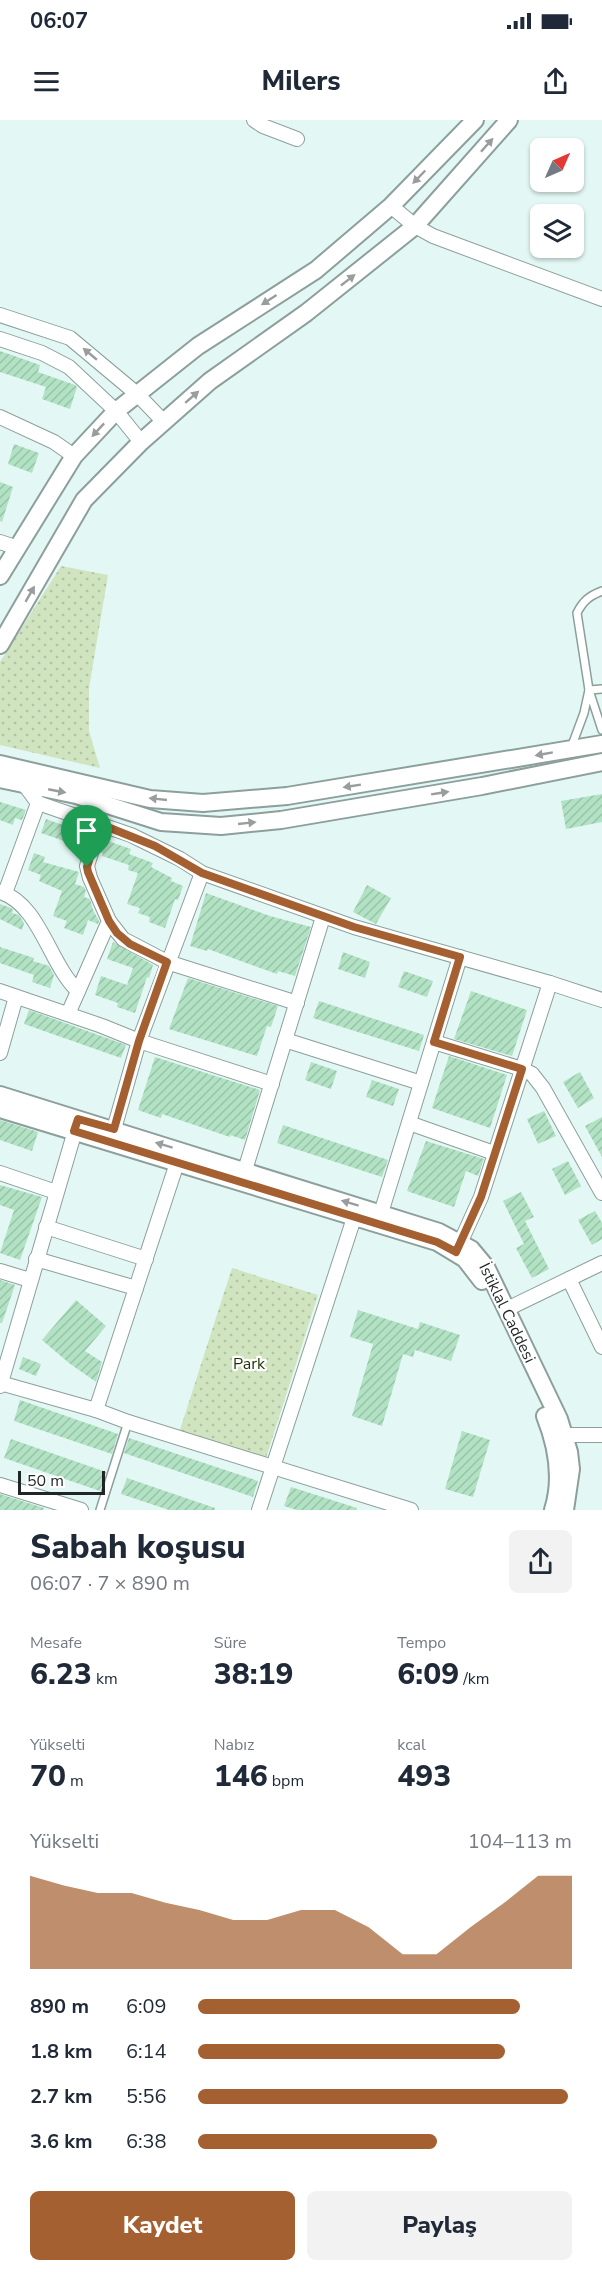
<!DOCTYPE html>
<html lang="tr">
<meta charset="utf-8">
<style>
:root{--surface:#fff;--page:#f2f2f3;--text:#1f2937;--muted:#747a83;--accent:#a46030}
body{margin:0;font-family:"Nunito Sans",sans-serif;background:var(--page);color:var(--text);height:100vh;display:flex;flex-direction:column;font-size:22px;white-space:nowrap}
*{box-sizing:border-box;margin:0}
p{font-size:20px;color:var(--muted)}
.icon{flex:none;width:33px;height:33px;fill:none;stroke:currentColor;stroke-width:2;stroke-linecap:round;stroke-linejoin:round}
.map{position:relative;height:1390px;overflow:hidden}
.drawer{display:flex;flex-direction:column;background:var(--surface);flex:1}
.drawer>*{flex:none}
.needle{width:39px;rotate:45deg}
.fabs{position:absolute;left:530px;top:18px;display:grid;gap:12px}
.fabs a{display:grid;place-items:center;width:54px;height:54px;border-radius:9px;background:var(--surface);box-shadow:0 2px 4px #0004;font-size:30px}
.scale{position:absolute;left:18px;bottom:15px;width:87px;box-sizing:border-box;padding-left:6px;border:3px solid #1f2625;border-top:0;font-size:16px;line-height:21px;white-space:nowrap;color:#1f2625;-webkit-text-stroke:4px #fff;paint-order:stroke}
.pin{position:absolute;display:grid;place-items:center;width:51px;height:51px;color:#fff;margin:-62px -26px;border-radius:50% 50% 50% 0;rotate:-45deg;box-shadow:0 0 6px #0007}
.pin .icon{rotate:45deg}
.round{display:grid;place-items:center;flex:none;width:63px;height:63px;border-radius:9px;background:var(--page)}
.head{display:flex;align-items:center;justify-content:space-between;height:102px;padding:0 30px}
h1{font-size:33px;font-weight:800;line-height:45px}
.stats{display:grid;grid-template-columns:repeat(3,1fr);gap:9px;height:102px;padding:6px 30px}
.stats div{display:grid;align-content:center}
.stats b{font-size:30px;font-weight:800}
.stats small{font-size:16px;font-weight:400}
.stats p{font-size:16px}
.chart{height:168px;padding:12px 30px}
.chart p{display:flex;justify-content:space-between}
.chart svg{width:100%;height:108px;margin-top:6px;fill:var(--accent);opacity:.7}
.cta{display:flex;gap:12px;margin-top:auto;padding:12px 30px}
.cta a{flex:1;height:69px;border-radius:9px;background:var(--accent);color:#fff;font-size:24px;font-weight:800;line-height:69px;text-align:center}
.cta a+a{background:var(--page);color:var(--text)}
ul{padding:0 30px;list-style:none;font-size:20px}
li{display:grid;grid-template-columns:96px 72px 1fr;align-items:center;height:45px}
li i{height:15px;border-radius:8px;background:var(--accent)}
.status{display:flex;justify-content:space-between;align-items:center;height:42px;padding:0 30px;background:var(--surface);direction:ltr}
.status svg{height:16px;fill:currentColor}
header{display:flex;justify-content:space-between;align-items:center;height:78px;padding:0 30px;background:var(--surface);font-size:27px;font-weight:800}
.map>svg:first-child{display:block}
.grass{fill:url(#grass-dots)}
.building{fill:url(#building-hatch)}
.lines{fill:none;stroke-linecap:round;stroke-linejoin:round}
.service-casing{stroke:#8c9f9c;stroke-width:10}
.minor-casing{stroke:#8c9f9c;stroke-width:16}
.tertiary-casing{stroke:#8c9f9c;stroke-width:20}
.service{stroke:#fff;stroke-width:7}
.minor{stroke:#fff;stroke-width:14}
.tertiary{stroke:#fff;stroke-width:16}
.oneway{fill:#9a9d9d}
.route-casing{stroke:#fff;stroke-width:12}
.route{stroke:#a46030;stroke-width:8}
.labels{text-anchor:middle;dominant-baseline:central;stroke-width:4.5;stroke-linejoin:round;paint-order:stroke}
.street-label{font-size:16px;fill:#1f2625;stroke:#fff}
.park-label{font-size:16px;fill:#1e3405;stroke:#fff}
</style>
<div class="status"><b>06:07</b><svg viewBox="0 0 49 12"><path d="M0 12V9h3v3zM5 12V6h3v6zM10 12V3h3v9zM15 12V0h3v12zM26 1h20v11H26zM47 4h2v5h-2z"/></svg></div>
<header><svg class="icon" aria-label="menu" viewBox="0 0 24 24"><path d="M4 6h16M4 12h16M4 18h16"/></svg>Milers<svg class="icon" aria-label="share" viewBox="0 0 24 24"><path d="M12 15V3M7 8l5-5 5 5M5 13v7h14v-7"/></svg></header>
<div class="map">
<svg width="602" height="1390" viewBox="0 0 602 1390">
<defs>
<pattern id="grass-dots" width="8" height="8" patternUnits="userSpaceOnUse" patternTransform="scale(1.5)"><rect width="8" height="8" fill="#cfe4bf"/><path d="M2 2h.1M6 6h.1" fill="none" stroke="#b1c3a4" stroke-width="1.8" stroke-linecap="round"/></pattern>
<pattern id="building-hatch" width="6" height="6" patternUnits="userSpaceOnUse" patternTransform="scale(1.5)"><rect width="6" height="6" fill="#b2e2c4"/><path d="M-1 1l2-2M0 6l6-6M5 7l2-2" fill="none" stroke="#99c2a8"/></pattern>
</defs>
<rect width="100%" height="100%" fill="#e3f8f4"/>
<g class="grass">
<path d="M61 446 108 455 89 568V611L100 648 0 625V542Z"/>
<path d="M232 1148 318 1175 265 1341 179 1313Z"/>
</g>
<g class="building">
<path d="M0 231 40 245 38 252 75 265 77 267 70 289 42 279 46 267 0 252Z"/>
<path d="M14 324 39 333 32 353 8 344Z"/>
<path d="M0 362 13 367 2 402 0 401Z"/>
<path d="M602 674V702L566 709 561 681Z"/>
<path d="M0 682 26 690 22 700 15 698 13 705 0 700Z"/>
<path d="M46 699 88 714 84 727 76 724 74 729 66 726 67 722 41 713Z"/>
<path d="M105 720 131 729 129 734 153 743 151 747 172 758 171 761 183 766 178 780 175 779 165 808 149 802 150 797 138 793 140 788 127 784 138 753 128 750 129 745 102 736 103 733H101Z"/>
<path d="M34 733 45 737 43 742 79 752 75 764 84 767 86 771 84 777 90 779 93 790 99 801 98 804 88 800 83 815 64 808 67 801 53 796 62 771 39 761 41 755 28 750Z"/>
<path d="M367 765 391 778 376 804 353 792Z"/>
<path d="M206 773 270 796 311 807 295 856 278 851 277 854 208 829 207 831 190 826Z"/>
<path d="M0 784 11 788 13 790 12 793 19 795 24 803 22 810 0 799Z"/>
<path d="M113 822 153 845 149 858 147 857 135 893 117 887 118 883 95 875 101 856 127 865 133 848 107 839Z"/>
<path d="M0 827 34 838 33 841 49 846 54 855 50 868 32 862 34 855 0 843Z"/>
<path d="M343 832 370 842 365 858 338 849Z"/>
<path d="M404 851 433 861 427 877 398 867Z"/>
<path d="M188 858 278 886 271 907 267 906 257 936 169 909Z"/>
<path d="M471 871 527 890 512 936 454 919Z"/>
<path d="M319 881 424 915 419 931 313 898Z"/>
<path d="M29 890 126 925 121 938 24 904Z"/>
<path d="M449 936 507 955 490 1008 432 988Z"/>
<path d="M155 937 260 970 245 1020 230 1015V1017L162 994 161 998 138 990Z"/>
<path d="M311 942 337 951 331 969 305 960Z"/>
<path d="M580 952 594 978 578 988 563 962Z"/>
<path d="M372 960 399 969 393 986 366 977Z"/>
<path d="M544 991 556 1016 538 1024 527 999Z"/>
<path d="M602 997V1037L585 1006Z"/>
<path d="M0 1000 38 1012 32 1031 0 1020Z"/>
<path d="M283 1005 388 1040 382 1057 277 1023Z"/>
<path d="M426 1021 484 1039 478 1056 466 1051 454 1087 407 1071Z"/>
<path d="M568 1041 581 1066 565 1075 552 1049Z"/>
<path d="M0 1065 42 1077 20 1140 0 1133 14 1090 0 1085Z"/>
<path d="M521 1072 534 1097 525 1101 549 1149 532 1158 516 1128 524 1124 503 1081Z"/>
<path d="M595 1091 602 1103V1119L592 1125 578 1100Z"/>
<path d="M0 1160 15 1165 2 1203H0Z"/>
<path d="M76 1180 106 1206 85 1231 102 1242 96 1262 69 1243 42 1220Z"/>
<path d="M358 1190 418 1209 420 1202 460 1215 451 1241 415 1230 413 1237 403 1234 382 1306 352 1296 373 1224 350 1217Z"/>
<path d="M23 1237 41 1244 36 1256 19 1249Z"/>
<path d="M20 1280 118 1314 112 1334 14 1301Z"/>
<path d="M462 1311 490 1320 473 1377 445 1369Z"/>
<path d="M129 1318 258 1361 253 1377 124 1333Z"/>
<path d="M11 1319 106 1352 100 1371 4 1338Z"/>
<path d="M127 1358 215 1388V1390H169L121 1374Z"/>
<path d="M291 1367 357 1388 356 1390H297L284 1386Z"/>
<path d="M0 1374 44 1388 43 1390H0Z"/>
</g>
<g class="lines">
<g class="service-casing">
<g id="service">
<path d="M602 471C589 476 583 481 577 493L589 570 602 569"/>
<path d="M571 628 584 593 589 570 602 610"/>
<path d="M100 1390 128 1302"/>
</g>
</g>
<g class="minor-casing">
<g id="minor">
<path d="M254 0 263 6 297 19"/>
<path d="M391 86 415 106 433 116 602 179"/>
<path d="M0 195 70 218 137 274 164 302"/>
<path d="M0 219 42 233 69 247 116 291 141 322"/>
<path d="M0 297 54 322 74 336"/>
<path d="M0 422 18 428"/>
<path d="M24 664 38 683 131 715 180 739 202 753 354 807 550 863 602 880"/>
<path d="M0 772C40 784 49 844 78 871"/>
<path d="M5 773 38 683"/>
<path d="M109 801 123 819 167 842 297 883"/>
<path d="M0 871 102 906 139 921 272 964"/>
<path d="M68 894 109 801 90 758 87 746 100 704"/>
<path d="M285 920 421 963"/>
<path d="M434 922 522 949 532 954 543 968 602 1073"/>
<path d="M0 933 16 877"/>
<path d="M409 1003 494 1033"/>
<path d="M114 1009 139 921 202 753"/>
<path d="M245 1050 323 797"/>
<path d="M0 1053 56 1072"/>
<path d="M381 1093 460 837"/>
<path d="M46 1107 146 1139"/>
<path d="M456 1132 481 1077 550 863"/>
<path d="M36 1139 136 1168"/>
<path d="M0 1151 30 1160"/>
<path d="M569 1159 602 1227"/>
<path d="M507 1189 602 1143"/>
<path d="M0 1263 96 1290 128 1302 411 1390"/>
<path d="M0 1266 77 1004"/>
<path d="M96 1290 177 1043"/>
<path d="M565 1315H602"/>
<path d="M0 1365 81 1390"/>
<path d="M259 1390 354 1098"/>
</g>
</g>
<g class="tertiary-casing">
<g id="tertiary">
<path d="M0 456 74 336 116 291 198 226 316 150 391 86 475 0"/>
<path d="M0 525 84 380 141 322 210 261 306 193 415 106 509 0"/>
<path d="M0 644 150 679 203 683 287 676 602 624"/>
<path d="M0 659 76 675 161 702 221 706 281 700 482 666 602 642"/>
<path d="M0 975 439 1112 471 1129 486 1147 559 1299 569 1332 571 1349 565 1390"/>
<path d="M0 989 437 1122 465 1139 482 1161"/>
<path d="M545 1296C557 1326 563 1358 553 1390"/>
</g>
</g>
<use href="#service" class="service"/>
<use href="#minor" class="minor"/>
<use href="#tertiary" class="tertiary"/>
</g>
<defs><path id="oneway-solid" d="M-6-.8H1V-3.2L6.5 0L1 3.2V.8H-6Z" transform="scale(1.5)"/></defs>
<g class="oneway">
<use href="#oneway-solid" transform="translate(487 25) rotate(-48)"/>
<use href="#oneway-solid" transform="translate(419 57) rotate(134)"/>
<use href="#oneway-solid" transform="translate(348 160) rotate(-38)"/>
<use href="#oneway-solid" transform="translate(269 180) rotate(147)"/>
<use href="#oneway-solid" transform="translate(90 234) rotate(-140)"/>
<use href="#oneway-solid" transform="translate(192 277) rotate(-41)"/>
<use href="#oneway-solid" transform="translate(98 310) rotate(133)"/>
<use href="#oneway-solid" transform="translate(30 474) rotate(-60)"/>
<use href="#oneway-solid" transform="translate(544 634) rotate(170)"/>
<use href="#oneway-solid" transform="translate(352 666) rotate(171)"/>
<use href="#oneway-solid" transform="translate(57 671) rotate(11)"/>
<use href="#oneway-solid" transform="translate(440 673) rotate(-9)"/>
<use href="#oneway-solid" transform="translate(158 679) rotate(-174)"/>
<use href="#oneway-solid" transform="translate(247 703) rotate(-6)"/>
<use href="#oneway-solid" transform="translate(164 1025) rotate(-163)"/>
<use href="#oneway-solid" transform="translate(350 1083) rotate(-163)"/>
</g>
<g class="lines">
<g class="route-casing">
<path id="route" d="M100 704 155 726 202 753 354 807 460 837 434 922 522 949 481 1077 456 1132 437 1122 74 1011 78 999 114 1009 139 921 167 842 130 824 117 813 109 801 88 752 87 747Z"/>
</g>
<use href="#route" class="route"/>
</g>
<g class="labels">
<g class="street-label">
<text transform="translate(507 1193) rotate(64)">İstiklal Caddesi</text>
</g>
<g class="park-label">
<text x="249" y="1244">Park</text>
</g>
</g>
</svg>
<div class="fabs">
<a><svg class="needle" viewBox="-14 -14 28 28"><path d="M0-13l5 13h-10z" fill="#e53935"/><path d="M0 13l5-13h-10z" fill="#747a83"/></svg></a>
<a><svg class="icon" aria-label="layers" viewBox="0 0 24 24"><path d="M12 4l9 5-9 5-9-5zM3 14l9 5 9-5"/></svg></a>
</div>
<div class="scale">50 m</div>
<div class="pin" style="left:87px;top:747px;background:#1e9e55"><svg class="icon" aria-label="arrive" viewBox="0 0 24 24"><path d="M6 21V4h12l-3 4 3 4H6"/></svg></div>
</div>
<section class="drawer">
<div class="head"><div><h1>Sabah koşusu</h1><p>06:07 · 7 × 890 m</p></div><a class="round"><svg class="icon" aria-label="share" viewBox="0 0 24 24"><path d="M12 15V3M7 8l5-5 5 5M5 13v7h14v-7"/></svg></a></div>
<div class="stats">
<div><p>Mesafe</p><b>6.23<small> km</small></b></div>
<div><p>Süre</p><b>38:19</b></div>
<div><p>Tempo</p><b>6:09<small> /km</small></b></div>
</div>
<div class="stats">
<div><p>Yükselti</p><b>70<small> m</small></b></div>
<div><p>Nabız</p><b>146<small> bpm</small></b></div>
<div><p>kcal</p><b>493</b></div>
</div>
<div class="chart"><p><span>Yükselti</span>104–113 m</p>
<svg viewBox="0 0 160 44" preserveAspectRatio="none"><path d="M0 44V6L10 10L20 13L30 13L40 17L50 20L60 24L70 24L80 20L90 20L100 27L110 38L120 38L130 27L140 17L150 6L160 6V44z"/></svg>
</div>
<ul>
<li><b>890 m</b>6:09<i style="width:86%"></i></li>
<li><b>1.8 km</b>6:14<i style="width:82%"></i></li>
<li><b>2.7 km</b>5:56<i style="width:99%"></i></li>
<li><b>3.6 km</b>6:38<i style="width:64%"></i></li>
</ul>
<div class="cta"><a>Kaydet</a><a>Paylaş</a></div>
</section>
